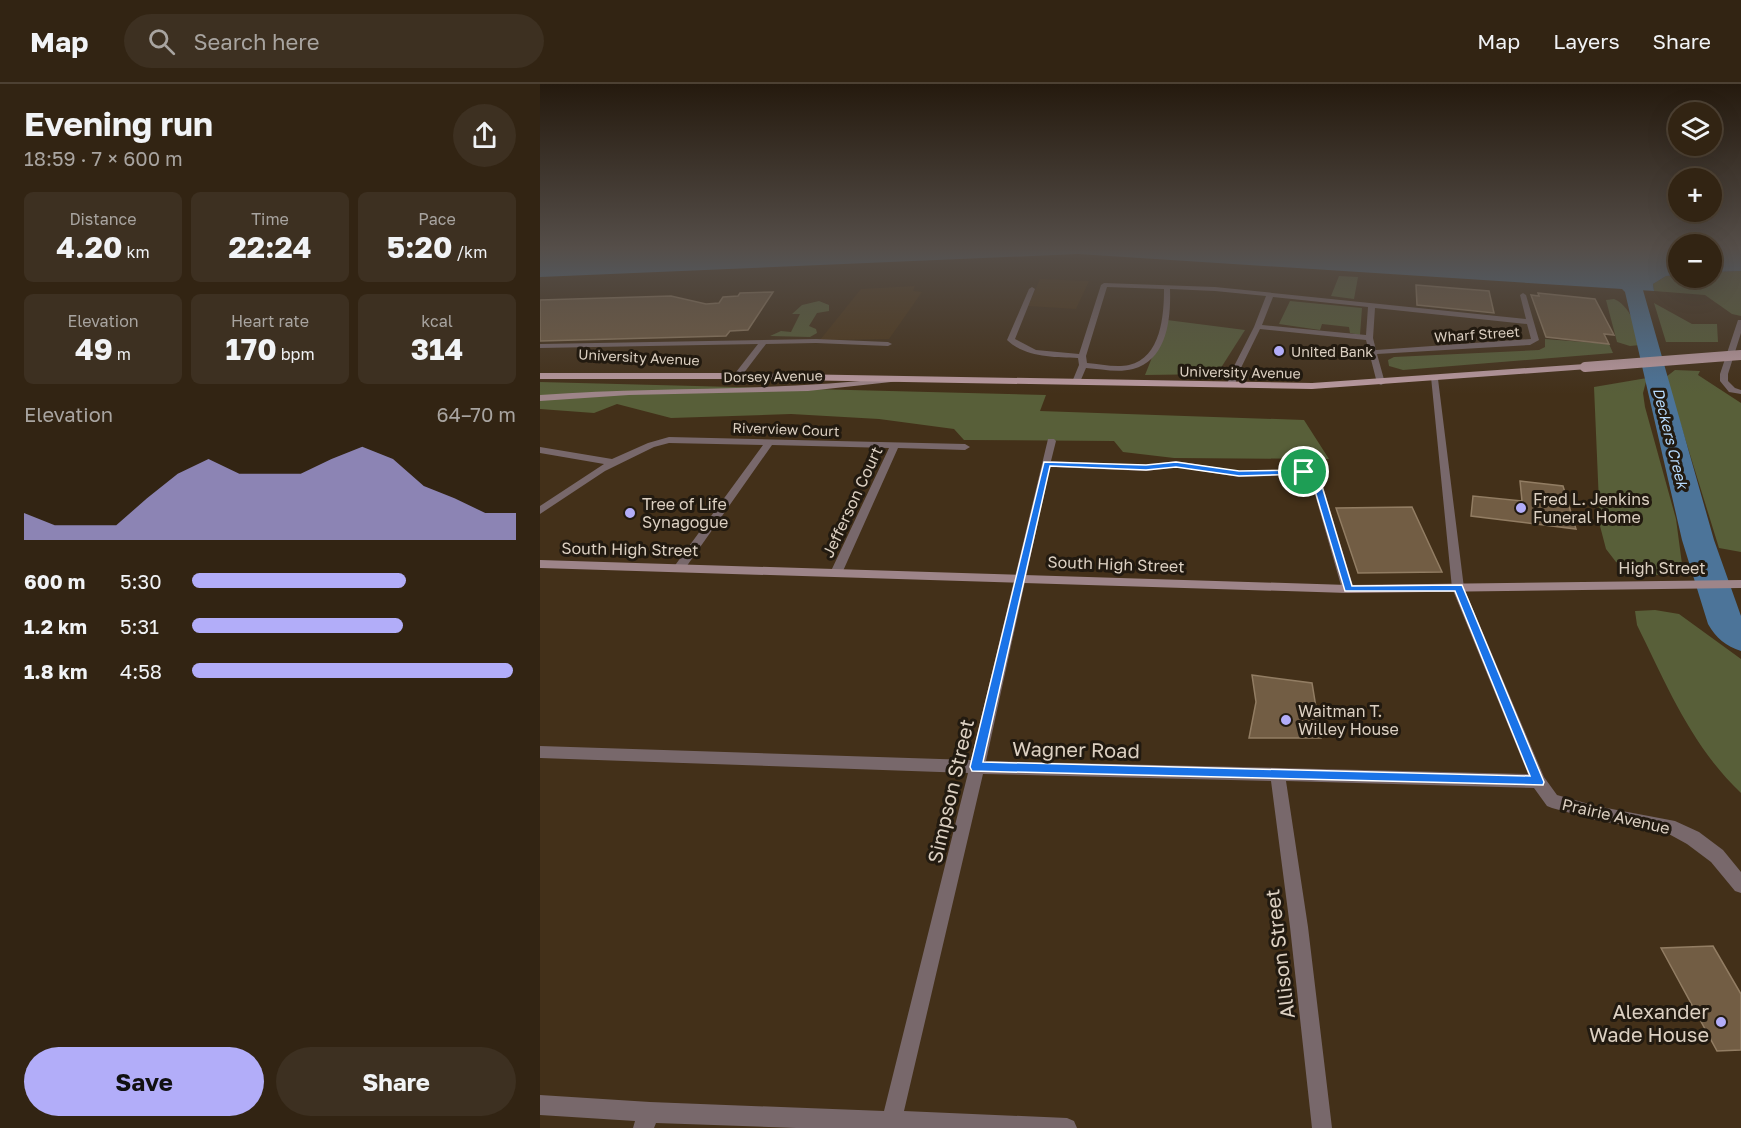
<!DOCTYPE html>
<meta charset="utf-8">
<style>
:root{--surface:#322413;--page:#3d3021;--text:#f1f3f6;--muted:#a8a4a0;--line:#4d4133;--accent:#b2adf9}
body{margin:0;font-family:"Golos Text",sans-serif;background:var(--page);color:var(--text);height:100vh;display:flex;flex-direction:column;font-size:22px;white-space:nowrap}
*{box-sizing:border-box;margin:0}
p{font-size:20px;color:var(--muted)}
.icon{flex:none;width:33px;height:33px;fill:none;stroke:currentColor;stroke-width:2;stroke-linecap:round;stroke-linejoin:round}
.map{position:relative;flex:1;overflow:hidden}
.details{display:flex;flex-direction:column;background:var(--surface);width:540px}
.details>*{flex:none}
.tools{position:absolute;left:1128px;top:18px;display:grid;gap:12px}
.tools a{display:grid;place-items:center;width:54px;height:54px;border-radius:50%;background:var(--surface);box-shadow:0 6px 24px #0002,0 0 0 2px var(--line);font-size:30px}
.pin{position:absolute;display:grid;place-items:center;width:51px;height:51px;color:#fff;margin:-26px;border:3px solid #fff;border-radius:50%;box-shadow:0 2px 6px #0007}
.round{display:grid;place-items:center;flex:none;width:63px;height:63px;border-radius:32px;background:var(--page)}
.head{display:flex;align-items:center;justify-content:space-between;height:102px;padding:0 24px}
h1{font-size:33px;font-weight:700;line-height:45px}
.stats{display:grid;grid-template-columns:repeat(3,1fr);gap:9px;height:102px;padding:6px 24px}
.stats div{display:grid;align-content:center;border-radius:9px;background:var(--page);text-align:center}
.stats b{font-size:30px;font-weight:700}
.stats small{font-size:16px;font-weight:400}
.stats p{font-size:16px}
.chart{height:168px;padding:12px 24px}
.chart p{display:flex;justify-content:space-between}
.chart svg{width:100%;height:108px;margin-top:6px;fill:var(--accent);opacity:.7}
.button{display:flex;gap:12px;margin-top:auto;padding:12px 24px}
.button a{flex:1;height:69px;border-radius:36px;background:var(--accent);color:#111;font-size:24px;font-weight:700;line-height:69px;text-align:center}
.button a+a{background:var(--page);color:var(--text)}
ul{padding:0 24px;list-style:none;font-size:20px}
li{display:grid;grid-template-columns:96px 72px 1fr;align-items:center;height:45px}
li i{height:15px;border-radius:8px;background:var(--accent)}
header{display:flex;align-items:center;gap:36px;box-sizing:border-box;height:84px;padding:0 30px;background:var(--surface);border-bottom:2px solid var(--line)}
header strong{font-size:28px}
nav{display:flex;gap:33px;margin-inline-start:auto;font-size:21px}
.search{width:420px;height:54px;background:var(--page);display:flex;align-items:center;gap:15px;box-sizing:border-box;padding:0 21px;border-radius:33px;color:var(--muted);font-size:22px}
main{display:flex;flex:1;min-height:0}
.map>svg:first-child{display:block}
.built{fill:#4d3618}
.green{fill:#585f39}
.water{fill:#4c7499}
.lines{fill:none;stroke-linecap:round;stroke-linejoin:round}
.river{fill:#4c7499;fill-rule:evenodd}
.building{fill:#725d44;stroke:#927d63;stroke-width:1.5}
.street{fill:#78686b;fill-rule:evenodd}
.secondary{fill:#9e8589;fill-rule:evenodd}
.primary{fill:#bb9ba1;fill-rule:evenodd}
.primary-bridge{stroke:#bb9ba1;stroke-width:10}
.route{fill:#1a73e8;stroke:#fff;stroke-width:1.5;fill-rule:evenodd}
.poi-dot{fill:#b2adf9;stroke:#221a10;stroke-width:2}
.labels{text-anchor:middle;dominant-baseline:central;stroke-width:6;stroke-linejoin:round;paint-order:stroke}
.far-street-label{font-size:14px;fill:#dcd0c2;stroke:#221a10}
.far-poi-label{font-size:14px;fill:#dcd0c2;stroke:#221a10;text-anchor:start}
.far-water-label{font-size:15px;font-style:italic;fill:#b7dcff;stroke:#221a10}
.poi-label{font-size:16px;fill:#dcd0c2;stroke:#221a10;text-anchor:start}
.street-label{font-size:16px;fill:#dcd0c2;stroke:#221a10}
.near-street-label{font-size:20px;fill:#dcd0c2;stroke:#221a10}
.near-poi-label{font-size:20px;fill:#dcd0c2;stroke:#221a10;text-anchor:end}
</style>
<header>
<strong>Map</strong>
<div class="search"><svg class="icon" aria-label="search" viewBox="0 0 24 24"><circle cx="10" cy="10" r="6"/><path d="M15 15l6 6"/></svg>Search here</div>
<nav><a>Map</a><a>Layers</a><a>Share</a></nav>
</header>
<main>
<section class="details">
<div class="head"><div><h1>Evening run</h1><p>18:59 · 7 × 600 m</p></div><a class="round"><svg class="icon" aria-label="share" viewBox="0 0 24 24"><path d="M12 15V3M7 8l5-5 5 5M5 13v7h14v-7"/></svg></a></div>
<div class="stats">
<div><p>Distance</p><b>4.20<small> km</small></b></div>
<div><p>Time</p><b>22:24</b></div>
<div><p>Pace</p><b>5:20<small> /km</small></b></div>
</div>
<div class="stats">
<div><p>Elevation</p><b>49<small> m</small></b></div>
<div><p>Heart rate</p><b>170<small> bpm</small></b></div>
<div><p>kcal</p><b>314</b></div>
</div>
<div class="chart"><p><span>Elevation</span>64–70 m</p>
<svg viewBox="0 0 160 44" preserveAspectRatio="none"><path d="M0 44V33L10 38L20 38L30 38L40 27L50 17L60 11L70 17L80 17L90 17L100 11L110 6L120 11L130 22L140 27L150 33L160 33V44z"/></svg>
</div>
<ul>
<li><b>600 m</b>5:30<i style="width:66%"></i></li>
<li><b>1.2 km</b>5:31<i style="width:65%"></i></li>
<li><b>1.8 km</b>4:58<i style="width:99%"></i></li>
</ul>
<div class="button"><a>Save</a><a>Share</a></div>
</section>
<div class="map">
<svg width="1201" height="1044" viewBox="0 0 1201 1044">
<rect width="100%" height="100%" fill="#433019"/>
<g class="built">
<path d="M500 195 549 197 536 225 488 222Z"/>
<path d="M375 202 373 207 382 208 349 255 280 256 321 205Z"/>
</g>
<g class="green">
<path d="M1201 187V232L1192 230 1165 211 1114 207 1113 200 1126 192 1172 194V188Z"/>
<path d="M799 192 818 193 814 215 791 212Z"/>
<path d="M1074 215C1088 220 1100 246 1100 261L1090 262 1077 258 1066 216Z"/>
<path d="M279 217 289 221V227L277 229 269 242 276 245 277 249 270 253 230 252 241 247 251 248 260 230H252L262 221Z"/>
<path d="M750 217 822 224 820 251 810 249 809 243 782 240 780 246 739 240Z"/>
<path d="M1114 219 1152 240H1177L1178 258H1126Z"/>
<path d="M627 236 705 246 677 290 605 291Z"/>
<path d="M1005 255 1069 260 1073 269 863 286 849 282 848 276 854 273 999 266 1005 263Z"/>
<path d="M1135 286 1160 287 1158 291 1201 319V468L1179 464 1126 293Z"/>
<path d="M1107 294 1103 309 1105 323 1136 435 1142 480 1133 487 1117 491 1096 488 1076 478 1066 465 1060 442 1054 303Z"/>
<path d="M0 298 506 311 500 327 764 336 789 375 634 374 583 368 574 357 424 356 414 345 339 335 251 330 131 334 77 320 54 329 0 325Z"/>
<path d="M1115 526 1139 530 1201 575V709C1152 663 1126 600 1097 541L1095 527Z"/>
</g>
<g class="water">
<path d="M0 164H1138V191L1126 192 1113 200 1114 207 538 170 0 193Z"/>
<path d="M1172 164H1201V187L1172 188Z"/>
</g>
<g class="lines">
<path class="river" d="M1041 164H1059L1103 206 1174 456 1201 532V567C1186 562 1176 554 1168 540L1142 456 1085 208Z"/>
</g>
<g class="building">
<path d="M876 201 949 207 954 229 877 221Z"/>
<path d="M233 208 208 246 190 247 186 252 0 257V216L131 212 166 220 179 219 183 213 198 212 200 209Z"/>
<path d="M998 209 1055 215 1074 251 1064 250 1069 260 1006 253 991 211 999 212Z"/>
<path d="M980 397 1023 402 1036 445 931 432 933 412 982 417Z"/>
<path d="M872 423 902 488 818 489 796 424Z"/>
<path d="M712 591 772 599 781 654H709L716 618Z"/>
<path d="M1173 862 1201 910V966L1177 967 1121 864Z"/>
</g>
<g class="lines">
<g class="street">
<path d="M564 199 675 203 986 235 980 211 983 209 986 211 999 256 990 261 837 270 845 299 841 301 837 299 826 256 720 245 698 290 695 301 691 303 687 301 690 290 714 243 726 212 675 207 630 205C631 235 627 276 593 285 578 289 561 285 546 284L540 298 536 300 532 298 539 281 538 274C514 273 486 274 467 256L489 205 492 203 495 205 475 255 496 266 539 270 561 201ZM567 203 624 205C624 231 621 274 589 281 576 284 560 280 547 279L546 272ZM733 213 828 223 826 251 722 241ZM835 224 987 240 991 255 836 266 833 254Z"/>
<path d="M1198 236H1201V249L1188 290V297L1195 304 1201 306V310L1189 308 1180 297V290Z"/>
<path d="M276 255 348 258 352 260 348 262 276 259 226 260 200 294H197L193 292 218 260 0 264V260Z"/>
<path d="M891 293 898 295 924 504 1004 693 1017 711 1056 722 1135 737 1159 748 1183 766 1201 788V809L1195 807 1171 778 1147 760 1127 749 1056 736 1012 724 1007 722 994 704 746 697 768 843 792 1044H772L750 843 731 697 443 690 364 1027 527 1034 534 1037 537 1044H256L116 1039 114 1044H93L95 1037 0 1031V1011L110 1018 344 1027 428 689 0 674V662L431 676 508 355H514L516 357 511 377 607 381 636 377 699 387 767 386 782 399 814 505 808 509 802 505 772 400 762 391 699 393 636 383 607 387 510 383 446 677 988 690 912 504Z"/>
<path d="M129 353 425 360 430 363 425 366 358 364 303 487 297 491 291 487 349 364 232 361 144 486 140 487 134 483 136 480 223 361 129 359 114 363 65 387 0 430V422L64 380 0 369V363L72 375 108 359Z"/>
</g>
<g class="secondary">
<path d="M357 293 361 295 360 297 268 307 89 311 0 317V311C119 302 238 308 357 293Z"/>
<path d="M0 476 808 501 1201 496V504L808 509 0 484Z"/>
</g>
<path class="primary" d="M1045 280 1048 281V285L772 305 197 295H0V289H197L772 299Z"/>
<path class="primary-bridge" d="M1045 283 1201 271"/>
</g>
<linearGradient id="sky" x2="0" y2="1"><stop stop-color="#251a0e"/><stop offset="0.53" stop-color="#554e49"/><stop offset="1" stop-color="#554e49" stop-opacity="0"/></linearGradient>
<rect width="1201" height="310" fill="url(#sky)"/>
<path class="route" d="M504 378 606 381 636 378 699 387 767 386 781 399 812 502 922 501 1004 698 1003 701 432 687 430 683ZM510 382 606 386 636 383 699 392 762 390 773 400 805 507H915L990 692 443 678Z"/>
<g class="poi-dot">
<circle cx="739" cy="267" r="6"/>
<circle cx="981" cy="424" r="6"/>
<circle cx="90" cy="429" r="6"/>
<circle cx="746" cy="636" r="6"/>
<circle cx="1181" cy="938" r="6"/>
</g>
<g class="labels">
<g class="far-street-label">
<text transform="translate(937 250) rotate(-4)">Wharf Street</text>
<text transform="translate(99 273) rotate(3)">University Avenue</text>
<text transform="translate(700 288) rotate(1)">University Avenue</text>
<text transform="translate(233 292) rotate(-1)">Dorsey Avenue</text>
<text transform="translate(246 345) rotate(2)">Riverview Court</text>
</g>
<g class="far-poi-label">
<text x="751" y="267">United Bank</text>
</g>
<g class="far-water-label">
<text transform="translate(1131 354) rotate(76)">Deckers Creek</text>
</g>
<g class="poi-label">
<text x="993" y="415">Fred L. Jenkins<tspan x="993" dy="18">Funeral Home</tspan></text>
<text x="102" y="420">Tree of Life<tspan x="102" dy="18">Synagogue</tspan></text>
<text x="758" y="627">Waitman T.<tspan x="758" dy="18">Willey House</tspan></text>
</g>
<g class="street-label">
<text transform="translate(312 418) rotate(-65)">Jefferson Court</text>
<text transform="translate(90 465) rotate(1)">South High Street</text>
<text transform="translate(576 480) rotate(2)">South High Street</text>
<text x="1122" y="484">High Street</text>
<text transform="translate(1076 732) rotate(13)">Prairie Avenue</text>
</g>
<g class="near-street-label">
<text transform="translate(536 665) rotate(1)">Wagner Road</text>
<text transform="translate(410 707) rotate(-77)">Simpson Street</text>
<text transform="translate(739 870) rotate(-97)">Allison Street</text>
</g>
<g class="near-poi-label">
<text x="1169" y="927">Alexander<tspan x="1169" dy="23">Wade House</tspan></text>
</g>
</g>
</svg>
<div class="tools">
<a><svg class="icon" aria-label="layers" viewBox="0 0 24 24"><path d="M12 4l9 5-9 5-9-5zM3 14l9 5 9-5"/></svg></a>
<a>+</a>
<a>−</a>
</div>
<div class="pin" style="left:764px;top:388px;background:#1e9e55"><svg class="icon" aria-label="arrive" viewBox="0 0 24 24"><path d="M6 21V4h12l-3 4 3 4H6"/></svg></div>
</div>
</main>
